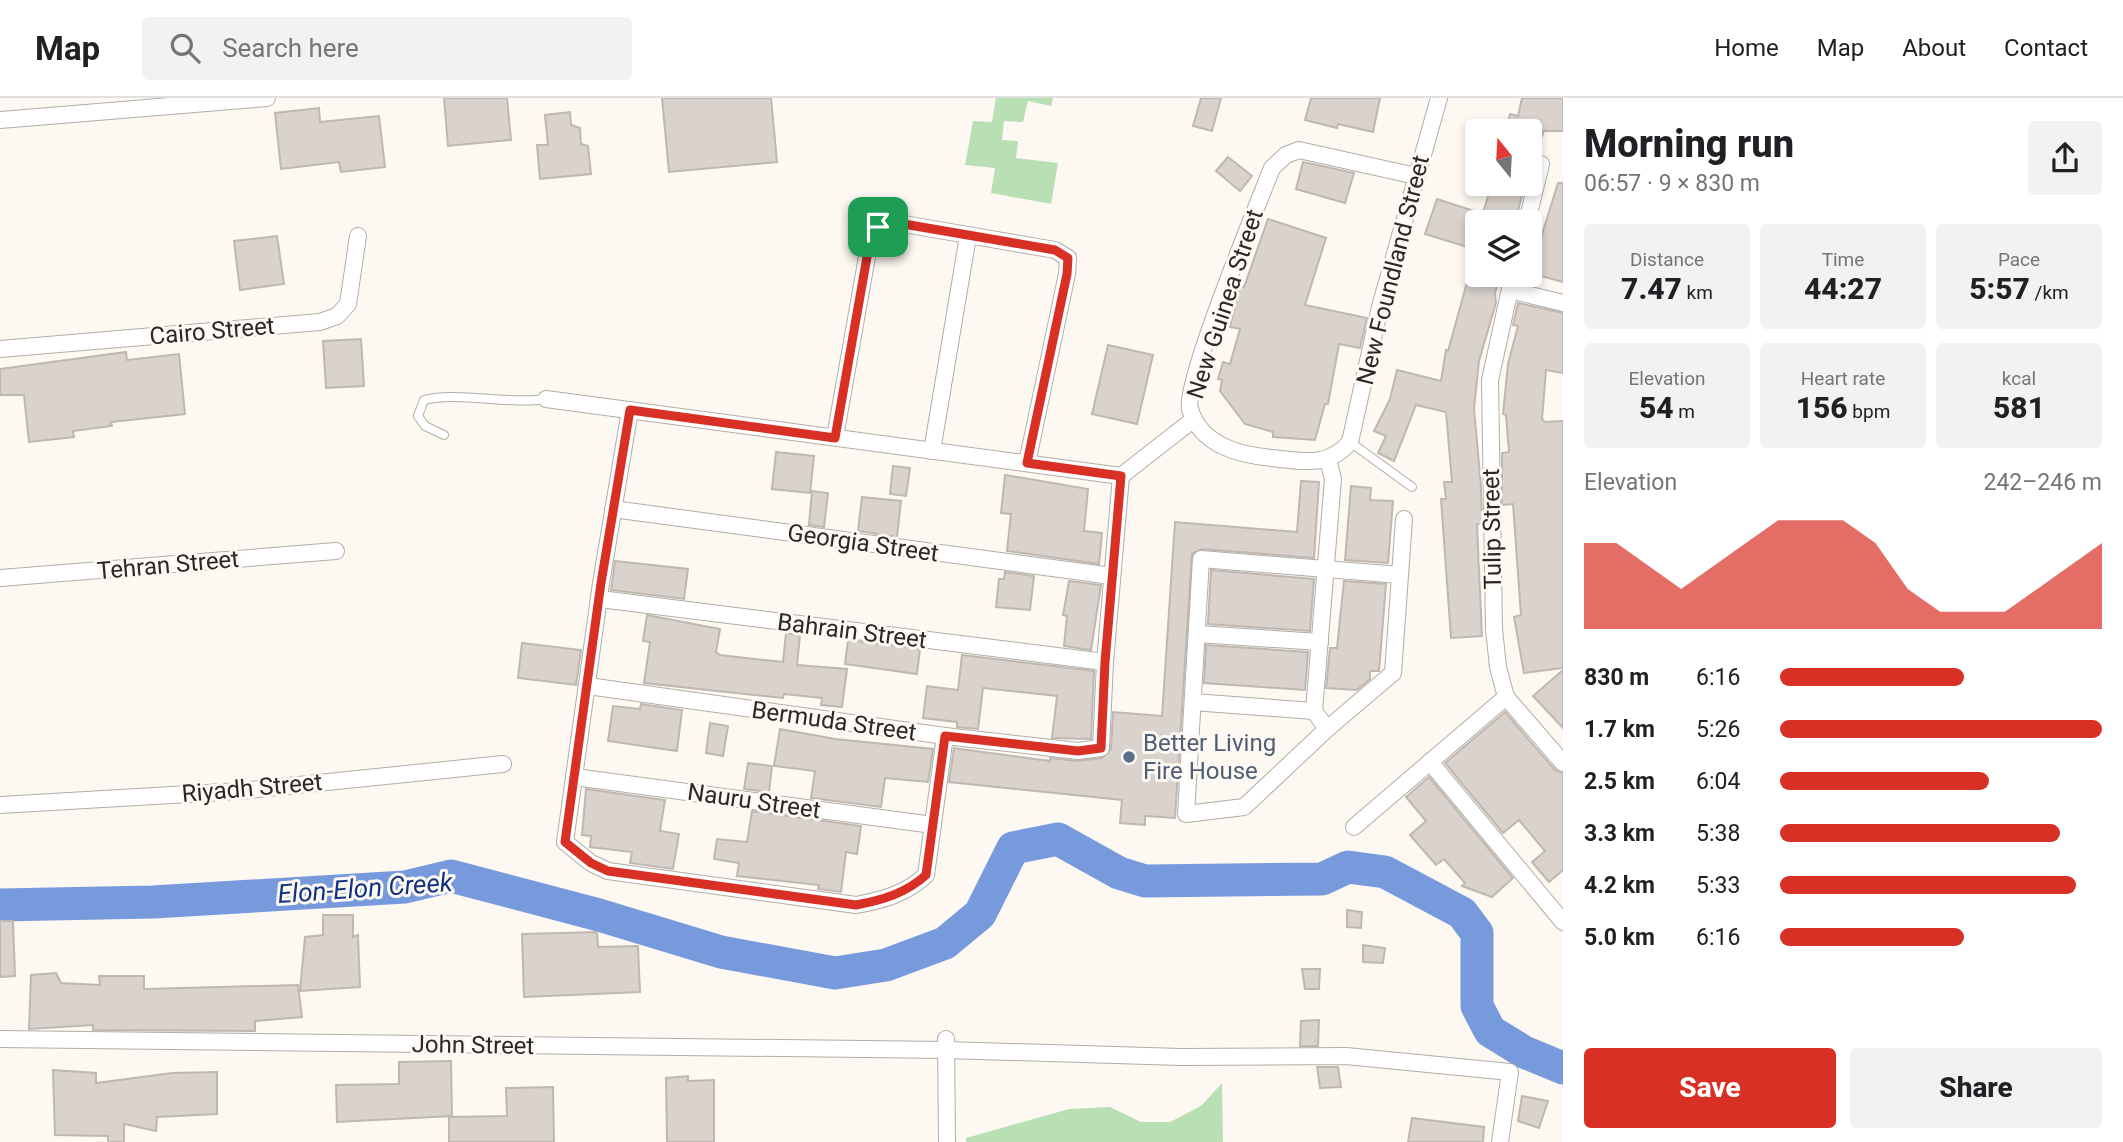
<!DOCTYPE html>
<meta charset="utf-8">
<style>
:root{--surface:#fff;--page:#f2f2f2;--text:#202124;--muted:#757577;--line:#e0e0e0;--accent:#d93025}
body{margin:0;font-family:Roboto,sans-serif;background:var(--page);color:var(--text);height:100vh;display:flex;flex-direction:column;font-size:26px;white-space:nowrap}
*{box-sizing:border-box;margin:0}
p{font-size:23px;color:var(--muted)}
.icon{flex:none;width:38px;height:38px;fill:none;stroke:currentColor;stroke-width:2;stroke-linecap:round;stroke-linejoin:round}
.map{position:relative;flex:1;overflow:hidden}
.panel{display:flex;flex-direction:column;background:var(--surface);width:560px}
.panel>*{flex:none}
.needle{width:46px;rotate:342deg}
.buttons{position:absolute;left:1465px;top:21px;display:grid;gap:14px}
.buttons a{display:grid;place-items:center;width:77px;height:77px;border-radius:7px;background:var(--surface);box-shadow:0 4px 10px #0003;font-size:35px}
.pin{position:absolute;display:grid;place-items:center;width:60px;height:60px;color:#fff;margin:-30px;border-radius:14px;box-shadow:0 4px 10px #0006}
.round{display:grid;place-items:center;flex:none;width:74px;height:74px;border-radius:7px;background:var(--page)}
.head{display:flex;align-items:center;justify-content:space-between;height:119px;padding:0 21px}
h1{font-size:38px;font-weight:800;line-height:52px}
.figures{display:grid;grid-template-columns:repeat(3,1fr);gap:10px;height:119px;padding:7px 21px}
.figures div{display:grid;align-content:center;border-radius:7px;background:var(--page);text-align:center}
.figures b{font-size:30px;font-weight:800}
.figures small{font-size:19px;font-weight:400}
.figures p{font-size:19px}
.chart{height:196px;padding:14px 21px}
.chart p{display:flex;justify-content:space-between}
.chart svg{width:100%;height:126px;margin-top:7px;fill:var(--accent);opacity:.7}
.action{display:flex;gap:14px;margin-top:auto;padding:14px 21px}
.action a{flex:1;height:80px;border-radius:7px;background:var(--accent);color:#fff;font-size:28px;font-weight:800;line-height:80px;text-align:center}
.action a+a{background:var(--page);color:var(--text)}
ul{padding:0 21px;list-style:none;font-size:23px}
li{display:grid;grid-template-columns:112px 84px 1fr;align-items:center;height:52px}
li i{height:18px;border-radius:9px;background:var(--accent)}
header{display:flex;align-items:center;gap:42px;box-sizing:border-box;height:98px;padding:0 35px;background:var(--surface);border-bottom:2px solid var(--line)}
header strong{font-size:33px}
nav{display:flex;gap:38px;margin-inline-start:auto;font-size:24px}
.search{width:490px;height:63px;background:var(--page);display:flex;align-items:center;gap:18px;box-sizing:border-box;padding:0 24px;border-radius:7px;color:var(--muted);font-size:26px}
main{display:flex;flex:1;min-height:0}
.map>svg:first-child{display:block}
.green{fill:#b9dfb5}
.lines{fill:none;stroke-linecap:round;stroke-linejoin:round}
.river{stroke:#779add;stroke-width:33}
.building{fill:#d9d2cd;stroke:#beb7b2;stroke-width:2}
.service-casing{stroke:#b1aea7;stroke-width:10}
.minor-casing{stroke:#b1aea7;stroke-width:18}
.service{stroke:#fff;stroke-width:8}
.minor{stroke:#fff;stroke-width:16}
.route-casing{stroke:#fff;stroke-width:14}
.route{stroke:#d93025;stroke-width:9}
.service-dot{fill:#5c6f8a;stroke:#fdf9f2;stroke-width:2.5}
.labels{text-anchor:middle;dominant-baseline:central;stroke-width:6;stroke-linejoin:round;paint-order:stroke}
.street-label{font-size:24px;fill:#2a2826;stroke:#fdf9f2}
.service-label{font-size:24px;fill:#4e5e75;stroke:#fdf9f2;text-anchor:start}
.water-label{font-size:26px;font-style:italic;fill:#103381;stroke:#fdf9f2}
</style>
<header>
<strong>Map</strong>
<div class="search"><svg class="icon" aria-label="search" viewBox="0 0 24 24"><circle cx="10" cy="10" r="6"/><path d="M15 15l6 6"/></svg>Search here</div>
<nav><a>Home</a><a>Map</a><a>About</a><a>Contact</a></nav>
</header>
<main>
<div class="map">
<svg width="1563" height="1044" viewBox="0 0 1563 1044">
<rect width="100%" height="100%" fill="#fdf9f2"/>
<g class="green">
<path d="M996 0H1053L1051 8 1028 3 1023 24 1004 23 1002 42 1018 43 1016 60 1058 65 1051 106 991 95 995 70 965 67 973 23 992 24Z"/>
<path d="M1222 985 1223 1044H966V1040L1069 1011 1110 1009 1141 1024H1170L1201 1008Z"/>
</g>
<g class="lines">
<path class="river" d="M0 807 153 804 405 789 451 778 599 817 721 854 835 875 886 867 945 845 980 816 1013 750 1058 741 1119 775 1145 783 1322 781 1348 769 1385 774 1462 815 1477 835V908L1490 933 1524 954 1563 970"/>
</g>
<g class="building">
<path d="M444 0H507L511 42 448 48Z"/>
<path d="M662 0H771L777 64 669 74Z"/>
<path d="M1201 0H1221L1212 33 1193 28Z"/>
<path d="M1311 0H1380L1373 34 1338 26 1337 30 1305 22Z"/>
<path d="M1522 0H1563V33H1544L1530 69V33H1506L1510 16 1518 18Z"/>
<path d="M319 10 320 24 379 18 385 69 341 74 339 64 281 71 275 15Z"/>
<path d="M570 14 571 27 580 30 581 46 588 48 591 76 540 81 537 47H548L545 17Z"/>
<path d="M1228 59 1252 78 1240 93 1216 73Z"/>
<path d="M1303 64 1354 75 1345 105 1296 91Z"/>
<path d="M1558 85H1563V184L1530 175Z"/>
<path d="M1492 86H1525L1515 124H1480Z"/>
<path d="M1437 101 1477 114V152L1425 136Z"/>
<path d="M1268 121 1326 140 1305 207 1367 220 1360 250 1339 246 1328 306H1325L1315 342 1273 339V334L1245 326 1220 293 1222 282 1218 281 1223 264 1230 266 1240 231 1230 229 1240 188 1244 189Z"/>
<path d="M277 138 284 186 240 192 234 143Z"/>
<path d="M1469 177H1500L1495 195 1496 205 1479 263 1474 311 1481 388 1482 426H1477L1482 538 1451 540 1441 401H1446L1444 384H1452L1446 314 1416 307 1394 363 1378 355 1386 338 1374 333 1390 301 1397 272 1441 283 1446 252 1448 253Z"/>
<path d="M1518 205 1563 215V275L1546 272 1542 321 1545 324 1563 323V570L1524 575 1514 519 1521 517 1513 406 1502 407V355L1509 354 1506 317 1503 316 1508 266 1518 228 1513 227Z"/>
<path d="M361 241 364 288 326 290 323 243Z"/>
<path d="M1108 247 1153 257 1137 326 1092 316Z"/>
<path d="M126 254 127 262 179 256 185 316 111 324 112 328 73 333 74 339 29 344 24 297H0V271Z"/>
<path d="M776 354 814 358 810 395 772 391Z"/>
<path d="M893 368 910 370 906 398 890 396Z"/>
<path d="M1005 377 1088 391 1084 433 1102 435 1099 466 1007 453 1011 416 1001 415Z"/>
<path d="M1301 383 1319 384 1314 460 1202 451 1192 456 1175 720 1145 718V727L1120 725 1122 702 949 684 954 650 1050 663V660L1077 663 1102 660 1111 651 1113 614 1162 618 1175 424 1297 434Z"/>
<path d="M1351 388 1371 390 1370 402 1393 403 1388 465 1345 462Z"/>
<path d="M812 393 828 395 824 429 809 427Z"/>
<path d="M862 399 901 403 897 439 858 433Z"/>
<path d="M615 463 688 471 684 501 611 492Z"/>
<path d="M1211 472 1314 481 1310 533 1208 526Z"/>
<path d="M1005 474 1034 478 1030 512 996 509 999 481H1004Z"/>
<path d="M1069 483 1101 487 1091 552 1064 548 1067 518 1063 517Z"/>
<path d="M1344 483 1386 486 1379 573H1370V581L1357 592 1326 590 1330 550H1337Z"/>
<path d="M647 517 720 531 716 554 720 557 783 564 786 535 800 537 797 567 847 571 842 609 821 607 822 600 784 596 783 600 644 585 650 544 643 543Z"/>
<path d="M848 542 920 551 917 576 845 566Z"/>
<path d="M522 545 581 552 576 587 518 580Z"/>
<path d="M1206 547 1308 554 1305 592 1204 585Z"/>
<path d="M962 557 1094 573 1091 641 1052 640 1057 598 983 590 978 631 957 629V624L923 620 927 588 958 592Z"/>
<path d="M1563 572V630L1533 598Z"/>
<path d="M641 606 682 612 677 653 608 643 613 608 640 611Z"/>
<path d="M1505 614 1555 672 1563 675V772L1549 784 1532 764 1545 753 1519 722 1503 735 1445 665Z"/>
<path d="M710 625 728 628 723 658 706 655Z"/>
<path d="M780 631 835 641 933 651 928 684 885 680 881 709 811 700 815 673 774 668Z"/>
<path d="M748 665 772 668 769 694 744 691Z"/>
<path d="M1429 679 1513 780 1492 799 1462 788 1465 785 1444 761 1436 767 1410 737 1426 723 1406 699Z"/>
<path d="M586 691 665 702 660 733 679 736 673 771 630 765 632 754 590 749 591 738 582 737Z"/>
<path d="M752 713 861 728 857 756 846 754 841 794 818 791 819 787 737 778 739 765 714 761 717 741 747 744Z"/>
<path d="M1347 812 1362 814 1361 830 1347 829Z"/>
<path d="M323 817H353V839L358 837 360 889 300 893 305 839 323 837Z"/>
<path d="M0 823H13L15 878 0 879Z"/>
<path d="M597 834 598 849 638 848 640 894 524 899 522 836Z"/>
<path d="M1363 847 1385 850 1383 865 1363 864Z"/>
<path d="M1302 871H1320L1319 891H1305Z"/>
<path d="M56 875 61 885 100 887 99 878H144V891L298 887 302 919 255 923V933L93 932V927L29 931 31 877Z"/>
<path d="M1319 922 1318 948H1300L1301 923Z"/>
<path d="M451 963 452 1018 337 1024 336 987 399 986V964Z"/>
<path d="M1317 969H1338L1341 989 1320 990Z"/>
<path d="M53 972 96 975V985L172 975 217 974V1016L157 1019 156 1033 124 1026V1044H108V1038L55 1037Z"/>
<path d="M688 978V983L714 982V1044H667L666 980Z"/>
<path d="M553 989 554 1044H449V1019L507 1018 506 990Z"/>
<path d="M1522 998 1548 1003 1539 1030 1518 1023Z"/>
<path d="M1412 1020 1484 1029 1483 1044H1408Z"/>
</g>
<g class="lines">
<g class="service-casing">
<g id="service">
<path d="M444 337 425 328 418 318 424 302C457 293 508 307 546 301"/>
<path d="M1350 344 1412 389"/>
</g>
</g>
<g class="minor-casing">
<g id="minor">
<path d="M0 22 267 0"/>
<path d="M1416 78 1299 52 1286 57 1272 70C1258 106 1183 287 1190 311 1201 348 1240 357 1272 360 1302 363 1328 370 1350 344L1380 209 1439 0"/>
<path d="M1527 124 1541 66"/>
<path d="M1513 177 1490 282 1494 531 1498 569 1506 599 1563 665"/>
<path d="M1510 192 1563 205"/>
<path d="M0 251 320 224 337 218 348 206 358 138"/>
<path d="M546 301 1121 378"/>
<path d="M630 312 601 485 565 744 591 765 608 773 856 807C883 802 906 796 926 777L945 638"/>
<path d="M835 339 870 142 878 129 892 124 1055 152 1068 160 1067 176 1027 365"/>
<path d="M932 353 968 138"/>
<path d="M1121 378 1194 321"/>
<path d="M613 411 1112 478"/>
<path d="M1400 477 1201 461 1186 716 1244 709 1327 631 1393 575 1404 421"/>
<path d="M0 480 336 453"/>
<path d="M600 501 1105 564"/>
<path d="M1197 536 1320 544"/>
<path d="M588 588 945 638 1078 653 1101 650 1105 564 1121 378"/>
<path d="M1193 604 1314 613"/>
<path d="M1327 631 1314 613 1333 381 1328 362"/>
<path d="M1430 664 1563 824"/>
<path d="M575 679 933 727"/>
<path d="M0 707 240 693 503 666"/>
<path d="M1354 729 1506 599"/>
<path d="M0 941 946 952 1181 959 1346 958 1510 974 1500 1044"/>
<path d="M946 941 947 1044"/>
</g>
</g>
<use href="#service" class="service"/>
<use href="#minor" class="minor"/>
</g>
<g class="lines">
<g class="route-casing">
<path id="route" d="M892 124 1055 152 1068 160 1067 176 1027 365 1121 378 1105 564 1101 650 1078 653 945 638 926 777C906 795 883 802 856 807L608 773 591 765 565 744 601 485 630 312 835 340 870 142 878 129Z"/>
</g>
<use href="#route" class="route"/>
</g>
<circle class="service-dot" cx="1129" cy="659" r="7"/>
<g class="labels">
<g class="street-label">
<text transform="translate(1393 172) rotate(-76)">New Foundland Street</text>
<text transform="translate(1225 206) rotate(-72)">New Guinea Street</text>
<text transform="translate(212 233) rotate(-5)">Cairo Street</text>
<text transform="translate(1492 431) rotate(-91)">Tulip Street</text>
<text transform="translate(863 445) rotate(8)">Georgia Street</text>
<text transform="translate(168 467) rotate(-5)">Tehran Street</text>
<text transform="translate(852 533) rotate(7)">Bahrain Street</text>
<text transform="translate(834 623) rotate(8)">Bermuda Street</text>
<text transform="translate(252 690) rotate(-5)">Riyadh Street</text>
<text transform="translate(754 703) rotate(8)">Nauru Street</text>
<text transform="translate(473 947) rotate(1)">John Street</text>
</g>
<g class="service-label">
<text x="1143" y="645">Better Living<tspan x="1143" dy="28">Fire House</tspan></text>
</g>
<g class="water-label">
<text transform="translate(365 790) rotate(-4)">Elon-Elon Creek</text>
</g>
</g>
</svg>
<div class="buttons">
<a><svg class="needle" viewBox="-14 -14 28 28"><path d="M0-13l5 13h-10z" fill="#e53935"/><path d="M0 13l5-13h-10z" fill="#757577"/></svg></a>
<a><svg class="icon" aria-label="layers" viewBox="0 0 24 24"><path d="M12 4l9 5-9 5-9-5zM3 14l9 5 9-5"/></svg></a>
</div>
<div class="pin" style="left:878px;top:129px;background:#1e9e55"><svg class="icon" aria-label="arrive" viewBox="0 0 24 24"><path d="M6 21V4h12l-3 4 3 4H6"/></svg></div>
</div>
<section class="panel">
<div class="head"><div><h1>Morning run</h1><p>06:57 · 9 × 830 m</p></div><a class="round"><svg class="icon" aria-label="share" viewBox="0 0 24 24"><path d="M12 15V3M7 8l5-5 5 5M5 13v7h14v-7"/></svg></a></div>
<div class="figures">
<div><p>Distance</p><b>7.47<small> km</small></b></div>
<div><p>Time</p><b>44:27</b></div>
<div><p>Pace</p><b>5:57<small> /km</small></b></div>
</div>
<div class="figures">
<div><p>Elevation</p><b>54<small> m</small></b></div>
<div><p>Heart rate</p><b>156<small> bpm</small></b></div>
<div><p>kcal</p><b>581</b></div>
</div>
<div class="chart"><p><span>Elevation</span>242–246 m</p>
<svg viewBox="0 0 160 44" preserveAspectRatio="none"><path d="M0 44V14L10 14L20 22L30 30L40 22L50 14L60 6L70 6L80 6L90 14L100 30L110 38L120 38L130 38L140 30L150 22L160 14V44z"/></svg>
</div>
<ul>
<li><b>830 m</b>6:16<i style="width:57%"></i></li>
<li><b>1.7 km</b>5:26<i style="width:100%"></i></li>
<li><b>2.5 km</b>6:04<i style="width:65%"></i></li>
<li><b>3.3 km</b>5:38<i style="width:87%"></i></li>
<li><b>4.2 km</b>5:33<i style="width:92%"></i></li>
<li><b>5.0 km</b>6:16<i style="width:57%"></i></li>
</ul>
<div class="action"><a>Save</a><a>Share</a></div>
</section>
</main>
